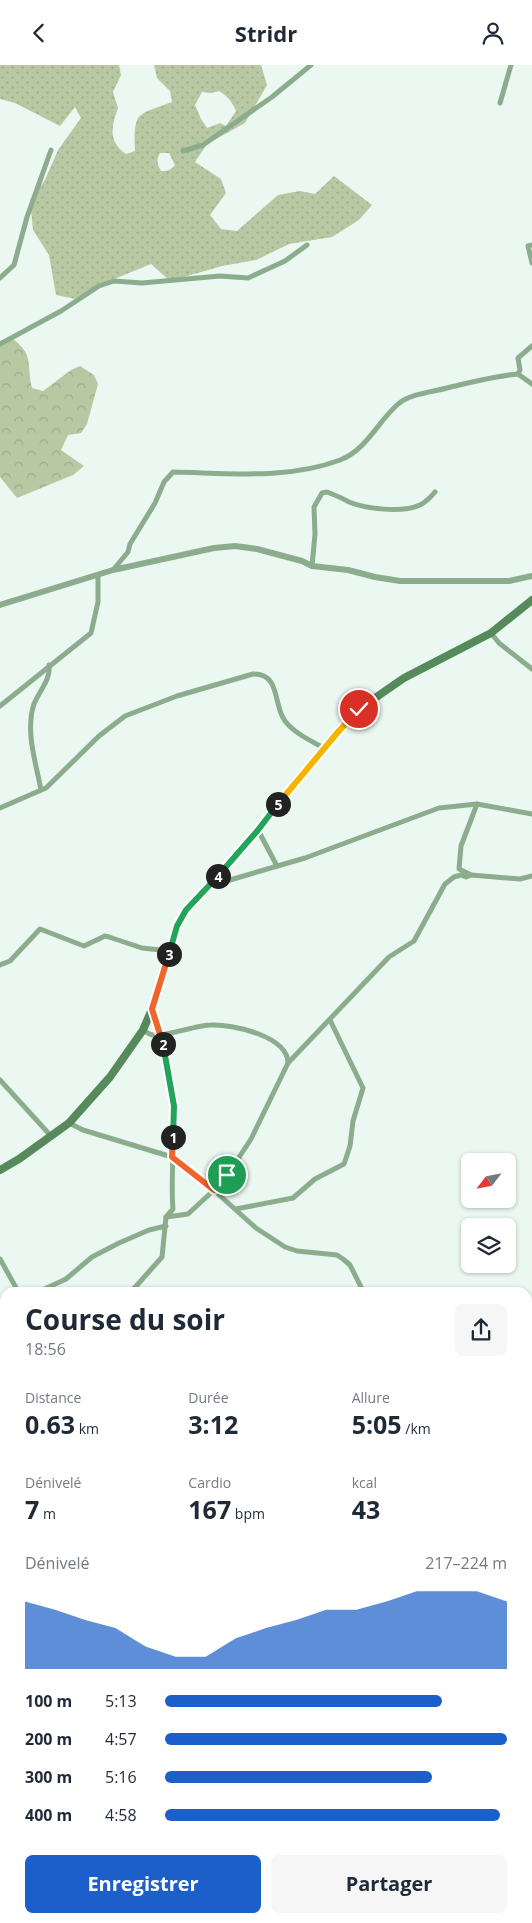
<!DOCTYPE html>
<html lang="fr">
<meta charset="utf-8">
<style>
:root{--surface:#fff;--page:#f6f6f7;--text:#1f2937;--muted:#747a83;--accent:#1c5fca}
body{margin:0;font-family:"Open Sans",sans-serif;background:var(--page);color:var(--text);height:100vh;display:flex;flex-direction:column;font-size:19px;white-space:nowrap}
*{box-sizing:border-box;margin:0}
p{font-size:16px;color:var(--muted)}
.icon{flex:none;width:28px;height:28px;fill:none;stroke:currentColor;stroke-width:2;stroke-linecap:round;stroke-linejoin:round}
.map{position:relative;flex:1;overflow:hidden}
.sheet{position:absolute;left:0px;top:1222px;width:532px;height:636px;display:flex;flex-direction:column;background:var(--surface);border-radius:15px 15px 0 0;box-shadow:0 1px 4px #0004}
.sheet>*{flex:none}
.needle{width:32px;rotate:238deg}
.buttons{position:absolute;left:461px;top:1088px;display:grid;gap:10px}
.buttons a{display:grid;place-items:center;width:55px;height:55px;border-radius:8px;background:var(--surface);box-shadow:0 1px 4px #0004;font-size:25px}
.pin{position:absolute;display:grid;place-items:center;width:42px;height:42px;color:#fff;margin:-21px;border:2px solid #fff;border-radius:50%;box-shadow:0 1px 5px #0007}
.km{position:absolute;width:25px;height:25px;margin:-12px;border-radius:50%;background:#222;color:#fff;font-size:14px;line-height:25px;text-align:center}
.round{display:grid;place-items:center;flex:none;width:52px;height:52px;border-radius:8px;background:var(--page)}
.head{display:flex;align-items:center;justify-content:space-between;height:85px;padding:0 25px}
h1{font-size:28px;font-weight:700;line-height:38px}
.stats{display:grid;grid-template-columns:repeat(3,1fr);gap:8px;height:85px;padding:5px 25px}
.stats div{display:grid;align-content:center}
.stats b{font-size:25px;font-weight:700}
.stats small{font-size:14px;font-weight:400}
.stats p{font-size:14px}
.chart{height:140px;padding:10px 25px}
.chart p{display:flex;justify-content:space-between}
.chart svg{width:100%;height:90px;margin-top:5px;fill:var(--accent);opacity:.7}
.action{display:flex;gap:10px;margin-top:auto;padding:10px 25px}
.action a{flex:1;height:58px;border-radius:8px;background:var(--accent);color:#fff;font-size:20px;font-weight:700;line-height:58px;text-align:center}
.action a+a{background:var(--page);color:var(--text)}
ul{padding:0 25px;list-style:none;font-size:16px}
li{display:grid;grid-template-columns:80px 60px 1fr;align-items:center;height:38px}
li i{height:12px;border-radius:6px;background:var(--accent)}
header{display:flex;justify-content:space-between;align-items:center;height:65px;padding:0 25px;background:var(--surface);font-size:22px;font-weight:700}
.map>svg:first-child{display:block}
.grass{fill:url(#grass-dots);fill-rule:evenodd}
.forest{fill:url(#forest-crowns)}
.lines{fill:none;stroke-linecap:round;stroke-linejoin:round}
.river{stroke:#78c1c7;stroke-width:11}
.minor{stroke:#8bad8d;stroke-width:5}
.tertiary{stroke:#8bad8d;stroke-width:6}
.secondary{stroke:#568a5b;stroke-width:8}
.split-1-casing{stroke:#fff;stroke-width:10}
.split-2-casing{stroke:#fff;stroke-width:10}
.split-3-casing{stroke:#fff;stroke-width:10}
.split-4-casing{stroke:#fff;stroke-width:10}
.split-5-casing{stroke:#fff;stroke-width:10}
.split-6-casing{stroke:#fff;stroke-width:10}
.split-7-casing{stroke:#fff;stroke-width:10}
.split-1{stroke:#f0652b;stroke-width:6}
.split-2{stroke:#22a559;stroke-width:6}
.split-3{stroke:#f0652b;stroke-width:6}
.split-4{stroke:#22a559;stroke-width:6}
.split-5{stroke:#22a559;stroke-width:6}
.split-6{stroke:#f5b400;stroke-width:6}
.split-7{stroke:#f5b400;stroke-width:6}
</style>
<header><svg class="icon" aria-label="back" viewBox="0 0 24 24"><path d="M15 5l-7 7 7 7"/></svg>Stridr<svg class="icon" aria-label="person" viewBox="0 0 24 24"><circle cx="12" cy="8" r="4"/><path d="M4 21q1-7 8-7t8 7"/></svg></header>
<div class="map">
<svg width="532" height="1858" viewBox="0 0 532 1858">
<defs>
<pattern id="grass-dots" width="8" height="8" patternUnits="userSpaceOnUse" patternTransform="scale(1.25)"><rect width="8" height="8" fill="#b7c8a3"/><path d="M2 2h.1M6 6h.1" fill="none" stroke="#9dac8c" stroke-width="1.8" stroke-linecap="round"/></pattern>
<pattern id="forest-crowns" width="20" height="18" patternUnits="userSpaceOnUse" patternTransform="scale(1.25)"><rect width="20" height="18" fill="#b7c8a3"/><path d="M2 6a3 3 0 1 1 6 0M12 15a3 3 0 1 1 6 0" fill="none" stroke="#9dac8c"/></pattern>
</defs>
<rect width="100%" height="100%" fill="#ebf7f1"/>
<path class="grass" d="M0 0H119L121 10 113 27 118 43C111 62 108 76 126 89L135 86C133 45 138 50 172 37L170 26 157 13 154 0H261L267 20 245 58 207 79 195 97 221 114 226 128 210 150 221 164 237 166 278 130 300 126 315 129 334 111 372 140 359 155 332 172 289 179 256 195 222 201 170 216 151 199 97 221 76 234 56 230 49 190 33 165 30 135 45 115 58 85 81 53 75 42 60 61 15 38 0 34ZM219 26C228 31 232 37 236 46L226 61 220 58 207 63 201 54 195 40 202 27 212 28ZM160 88H169L175 100C171 105 168 106 161 106 157 99 156 95 160 88Z"/>
<g class="forest">
<path d="M10 272C35 289 26 298 32 323L43 326 71 305 80 301 94 310 98 319 87 359 81 368 68 370 61 385 84 401 73 410 17 433 0 412V276Z"/>
<path d="M528 1642 532 1668V1776L528 1780Z"/>
</g>
<g class="lines">
<g class="river">
<path d="M528 1747 532 1744"/>
<path d="M368 1858 371 1854"/>
</g>
<g class="minor">
<path d="M500 38 511 0"/>
<path d="M183 86 203 80 272 32 311 0"/>
<path d="M532 180 528 181 532 198"/>
<path d="M0 213 14 200 27 152 51 85"/>
<path d="M0 279 61 246 99 221 114 216 142 218 220 211 248 213 285 196 307 180"/>
<path d="M532 281 518 293 520 305 518 309 532 319"/>
<path d="M312 501 315 469 314 442 322 428 327 427C335 430 342 433 349 437 366 444 403 448 420 440 426 437 430 433 435 427"/>
<path d="M113 505 128 487 130 479 155 438 164 417 173 407C228 408 287 415 340 395 366 385 377 358 397 340 410 328 434 327 451 322 473 317 494 311 518 309"/>
<path d="M491 568 499 578 532 604"/>
<path d="M0 641 91 568 98 537V510"/>
<path d="M41 725C36 698 25 666 34 639 39 626 51 615 49 600"/>
<path d="M0 743 46 723 99 671 125 651 177 631 253 609C281 608 273 641 285 656 294 668 311 676 324 683"/>
<path d="M258 765 277 801"/>
<path d="M471 810 459 804 461 781 477 739"/>
<path d="M215 815H230L305 793 439 743 477 739 532 749"/>
<path d="M0 900 10 896 40 864 84 881 105 871 109 872 142 883 170 886"/>
<path d="M143 965C146 967 150 970 153 970 165 972 196 960 211 960 232 959 288 971 288 998"/>
<path d="M0 1015 51 1071"/>
<path d="M69 1058 83 1065 172 1092 198 1111 256 1163 285 1182 297 1186 337 1190 343 1194 350 1200 364 1228"/>
<path d="M236 1144 293 1133 315 1114 344 1099 350 1081 353 1056 363 1023 330 955"/>
<path d="M166 1152 188 1149 214 1125 232 1103 251 1074 288 998 389 892 414 876 445 819 454 812 461 810 466 812 471 810 520 814 532 811"/>
<path d="M0 1194 19 1228"/>
<path d="M36 1228 66 1214 92 1192 119 1178 149 1165 166 1161"/>
<path d="M130 1228 162 1192 166 1152 173 1144C170 1109 176 1074 173 1039 171 1007 163 974 152 944"/>
<path d="M528 1331 532 1328"/>
<path d="M0 1425 5 1427"/>
<path d="M0 1523 5 1517"/>
<path d="M0 1638 5 1634"/>
<path d="M0 1651 5 1644"/>
</g>
<path class="tertiary" d="M0 540 113 505 214 483 235 481 257 484 302 496 312 501 348 505 375 512 400 516H509L532 511"/>
<path class="secondary" d="M0 1105 19 1094 69 1058 110 1012 143 965 152 944 177 861 188 842 215 815 258 765 324 683 359 644 404 613 491 568 532 535"/>
</g>
<g class="lines">
<g class="split-1-casing">
<path id="split-1" d="M173 1072 172 1092 214 1125 227 1110"/>
</g>
<g class="split-2-casing">
<path id="split-2" d="M163 979 174 1041 173 1072"/>
</g>
<g class="split-3-casing">
<path id="split-3" d="M163 979 152 944 169 889"/>
</g>
<g class="split-4-casing">
<path id="split-4" d="M169 889 177 861 186 845 218 811"/>
</g>
<g class="split-5-casing">
<path id="split-5" d="M218 811 258 765 278 739"/>
</g>
<g class="split-6-casing">
<path id="split-6" d="M278 739 338 667"/>
</g>
<g class="split-7-casing">
<path id="split-7" d="M338 667 359 644"/>
</g>
<use href="#split-1" class="split-1"/>
<use href="#split-2" class="split-2"/>
<use href="#split-3" class="split-3"/>
<use href="#split-4" class="split-4"/>
<use href="#split-5" class="split-5"/>
<use href="#split-6" class="split-6"/>
<use href="#split-7" class="split-7"/>
</g>
</svg>
<div class="buttons">
<a><svg class="needle" viewBox="-14 -14 28 28"><path d="M0-13l5 13h-10z" fill="#e53935"/><path d="M0 13l5-13h-10z" fill="#747a83"/></svg></a>
<a><svg class="icon" aria-label="layers" viewBox="0 0 24 24"><path d="M12 4l9 5-9 5-9-5zM3 14l9 5 9-5"/></svg></a>
</div>
<div class="pin" style="left:227px;top:1110px;background:#1e9e55"><svg class="icon" aria-label="arrive" viewBox="0 0 24 24"><path d="M6 21V4h12l-3 4 3 4H6"/></svg></div>
<div class="pin" style="left:359px;top:644px;background:#d93025"><svg class="icon" aria-label="check" viewBox="0 0 24 24"><path d="M5 12l5 5 9-10"/></svg></div>
<b class="km" style="left:173px;top:1072px">1</b>
<b class="km" style="left:163px;top:979px">2</b>
<b class="km" style="left:169px;top:889px">3</b>
<b class="km" style="left:218px;top:811px">4</b>
<b class="km" style="left:278px;top:739px">5</b>
<section class="sheet">
<div class="head"><div><h1>Course du soir</h1><p>18:56</p></div><a class="round"><svg class="icon" aria-label="share" viewBox="0 0 24 24"><path d="M12 15V3M7 8l5-5 5 5M5 13v7h14v-7"/></svg></a></div>
<div class="stats">
<div><p>Distance</p><b>0.63<small> km</small></b></div>
<div><p>Durée</p><b>3:12</b></div>
<div><p>Allure</p><b>5:05<small> /km</small></b></div>
</div>
<div class="stats">
<div><p>Dénivelé</p><b>7<small> m</small></b></div>
<div><p>Cardio</p><b>167<small> bpm</small></b></div>
<div><p>kcal</p><b>43</b></div>
</div>
<div class="chart"><p><span>Dénivelé</span>217–224 m</p>
<svg viewBox="0 0 160 44" preserveAspectRatio="none"><path d="M0 44V11L10 15L20 20L30 24L40 33L50 38L60 38L70 29L80 24L90 20L100 15L110 15L120 11L130 6L140 6L150 6L160 11V44z"/></svg>
</div>
<ul>
<li><b>100 m</b>5:13<i style="width:81%"></i></li>
<li><b>200 m</b>4:57<i style="width:100%"></i></li>
<li><b>300 m</b>5:16<i style="width:78%"></i></li>
<li><b>400 m</b>4:58<i style="width:98%"></i></li>
</ul>
<div class="action"><a>Enregistrer</a><a>Partager</a></div>
</section>
</div>
